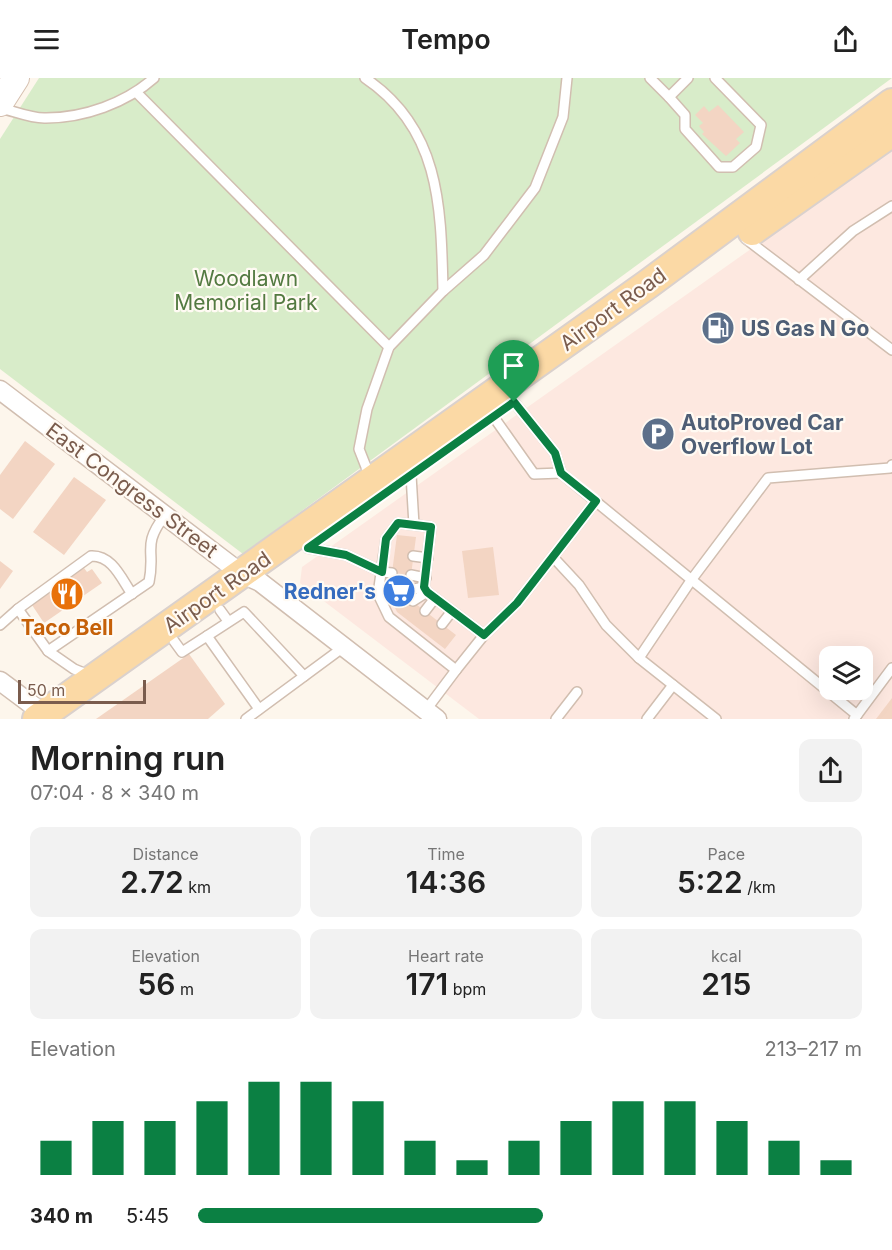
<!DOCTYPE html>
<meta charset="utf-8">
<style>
:root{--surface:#fff;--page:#f2f2f2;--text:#222;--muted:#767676;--accent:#0b8043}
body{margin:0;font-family:Inter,sans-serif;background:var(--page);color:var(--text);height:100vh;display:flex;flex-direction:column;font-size:22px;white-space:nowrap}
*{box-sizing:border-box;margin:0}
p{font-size:20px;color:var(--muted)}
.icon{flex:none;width:33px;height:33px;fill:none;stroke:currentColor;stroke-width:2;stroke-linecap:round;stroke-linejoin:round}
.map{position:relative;height:641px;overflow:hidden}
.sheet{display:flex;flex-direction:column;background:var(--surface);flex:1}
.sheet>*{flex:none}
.fabs{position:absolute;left:819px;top:568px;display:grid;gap:12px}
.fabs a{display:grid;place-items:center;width:54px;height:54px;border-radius:12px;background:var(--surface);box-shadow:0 6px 24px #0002;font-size:30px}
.scale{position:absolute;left:18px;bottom:15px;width:128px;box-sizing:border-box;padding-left:6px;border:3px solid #7a5c4d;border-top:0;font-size:16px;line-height:21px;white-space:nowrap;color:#7a5c4d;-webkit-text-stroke:4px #fffaf3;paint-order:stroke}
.pin{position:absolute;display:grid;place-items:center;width:51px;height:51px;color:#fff;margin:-62px -26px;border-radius:50% 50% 50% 0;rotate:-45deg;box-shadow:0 0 6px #0007}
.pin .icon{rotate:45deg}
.round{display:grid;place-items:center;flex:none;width:63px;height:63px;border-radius:12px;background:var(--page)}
.head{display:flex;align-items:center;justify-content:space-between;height:102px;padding:0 30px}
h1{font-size:33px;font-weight:600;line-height:45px}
.metrics{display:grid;grid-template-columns:repeat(3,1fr);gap:9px;height:102px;padding:6px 30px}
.metrics div{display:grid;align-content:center;border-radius:12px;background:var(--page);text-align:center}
.metrics b{font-size:30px;font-weight:600}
.metrics small{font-size:16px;font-weight:400}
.metrics p{font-size:16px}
.chart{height:168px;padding:12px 30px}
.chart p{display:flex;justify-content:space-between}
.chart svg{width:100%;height:108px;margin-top:6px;stroke:var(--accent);stroke-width:6}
ul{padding:0 30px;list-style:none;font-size:20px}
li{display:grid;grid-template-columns:96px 72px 1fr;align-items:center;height:45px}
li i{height:15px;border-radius:8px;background:var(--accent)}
header{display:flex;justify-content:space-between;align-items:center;height:78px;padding:0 30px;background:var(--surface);font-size:27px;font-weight:600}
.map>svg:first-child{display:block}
.commercial{fill:#fde8e0;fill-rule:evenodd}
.green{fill:#d8ecc9}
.building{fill:#f3d5c3}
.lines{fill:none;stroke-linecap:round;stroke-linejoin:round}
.lane-casing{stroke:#d1beb0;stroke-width:12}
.street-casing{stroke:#d1beb0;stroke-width:21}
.secondary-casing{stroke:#d6c0b0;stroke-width:28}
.primary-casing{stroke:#dad1cd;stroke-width:32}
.lane{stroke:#fff;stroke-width:9}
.street{stroke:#fff;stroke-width:18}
.secondary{stroke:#fff;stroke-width:26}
.primary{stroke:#fbd9a5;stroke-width:28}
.route-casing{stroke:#fff;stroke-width:12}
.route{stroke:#0b8043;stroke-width:8}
.labels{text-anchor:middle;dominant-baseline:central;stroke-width:4.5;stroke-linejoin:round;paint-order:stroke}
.park-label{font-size:21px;fill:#537a41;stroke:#fffaf3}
.street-label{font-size:21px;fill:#7a5c4d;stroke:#fffaf3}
.service-label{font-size:21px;font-weight:bold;fill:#4e5e75;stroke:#fffaf3;text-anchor:start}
.shop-label{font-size:21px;font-weight:bold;fill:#366cbe;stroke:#fffaf3;text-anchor:end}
.food-label{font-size:21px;font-weight:bold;fill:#c56008;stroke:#fffaf3}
</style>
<header><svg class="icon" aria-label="menu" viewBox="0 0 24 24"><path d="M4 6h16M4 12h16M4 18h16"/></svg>Tempo<svg class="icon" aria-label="share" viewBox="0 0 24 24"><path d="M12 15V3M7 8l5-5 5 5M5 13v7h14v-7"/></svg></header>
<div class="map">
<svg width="892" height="641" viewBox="0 0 892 641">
<rect width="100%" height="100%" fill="#fdf6ec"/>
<path class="commercial" d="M892 71V641H479L300 505 302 489ZM830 579H862V612H830Z"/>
<path class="green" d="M39 0H892L243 476 0 291V61Z"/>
<g class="building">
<path d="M718 27 744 54 736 61 740 65 726 78 702 56 704 54 699 48 703 45 695 37 704 28 709 34Z"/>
<path d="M25 363 55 386 13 441 0 431V397Z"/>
<path d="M74 399 106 422 64 477 33 454Z"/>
<path d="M397 457 416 459 408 520 456 557 445 571 397 534 389 517Z"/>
<path d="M493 469 499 517 468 520 462 473Z"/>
<path d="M0 483 13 493 0 511Z"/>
<path d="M84 490 87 494 92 491 102 505 44 545 32 527Z"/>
<path d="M189 576 225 626 208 641H96Z"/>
<path d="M892 620V641H876Z"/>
</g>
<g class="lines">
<g class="lane-casing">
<g id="lane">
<path d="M365 0C441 51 441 130 443 213"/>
<path d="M650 0 669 19 688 0"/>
<path d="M137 15 389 269"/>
<path d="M669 19 685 37V51L719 89H733L756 69 761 47 715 0"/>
<path d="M0 30C14 33 32 41 46 40 84 40 126 25 154 0"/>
<path d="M746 161 892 272"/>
<path d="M799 202 853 153 892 128"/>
<path d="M514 324 555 375 561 395 857 637"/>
<path d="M493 338 534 396 561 395"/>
<path d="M411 397 414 447"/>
<path d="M370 399 359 371 367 331 389 269 443 213 484 177 535 110 563 39 567 0"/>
<path d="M308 470 346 477 382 494 392 495"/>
<path d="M413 478 428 480"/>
<path d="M553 479 579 507 606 547 639 580"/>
<path d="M411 497 426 500"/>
<path d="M409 512 424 509"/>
<path d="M413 523 427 514"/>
<path d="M18 531 91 478C112 477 121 500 132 516"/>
<path d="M220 532 228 543"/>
<path d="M425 533 435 520"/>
<path d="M442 546 452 533"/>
<path d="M0 547 18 531 48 573 149 504C156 471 141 469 165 437"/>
<path d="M207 558 244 534 304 598"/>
<path d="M174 563 182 574 207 558 259 631"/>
<path d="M48 573 74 591 91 598"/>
<path d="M456 592 484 557 517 525 596 423"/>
<path d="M426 632 456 592 389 539 378 516 386 461 398 445 431 449 424 509 427 514 484 557"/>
<path d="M246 641 345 568"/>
<path d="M556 641 577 614"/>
<path d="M647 641 673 607"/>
<path d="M716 641 639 580 692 501 768 400 890 390 892 387"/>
<path d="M854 641 892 590"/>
</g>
</g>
<g class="street-casing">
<g id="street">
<path d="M0 312 242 496 260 504 437 641"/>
<path d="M0 603 51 641"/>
</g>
</g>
<g class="secondary-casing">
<path id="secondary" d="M0 25 16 0"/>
</g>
<g class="primary-casing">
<g id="primary">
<path d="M752 153 892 54"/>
<path d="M37 641 648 206 892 25"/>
</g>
</g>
<use href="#lane" class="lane"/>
<use href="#street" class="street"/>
<use href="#secondary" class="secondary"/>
<use href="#primary" class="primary"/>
</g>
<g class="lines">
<g class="route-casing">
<path id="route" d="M514 324 555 375 561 395 596 423 517 525 484 557 427 514 424 509 431 449 398 445 386 461 382 494 346 477 308 470Z"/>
</g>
<use href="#route" class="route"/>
</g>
<defs>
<g id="fuel-disc" transform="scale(1.725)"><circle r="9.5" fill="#5c6f8a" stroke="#fffaf3"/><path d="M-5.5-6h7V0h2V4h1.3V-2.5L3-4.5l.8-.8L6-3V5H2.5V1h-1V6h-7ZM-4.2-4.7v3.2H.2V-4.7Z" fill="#fff"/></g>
<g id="parking-disc" transform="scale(1.725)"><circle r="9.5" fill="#5c6f8a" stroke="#fffaf3"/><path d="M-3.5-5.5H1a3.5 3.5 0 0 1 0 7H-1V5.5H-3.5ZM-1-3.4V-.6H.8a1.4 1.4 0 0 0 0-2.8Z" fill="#fff"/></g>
<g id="supermarket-disc" transform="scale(1.725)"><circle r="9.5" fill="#3f7fe0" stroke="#fffaf3"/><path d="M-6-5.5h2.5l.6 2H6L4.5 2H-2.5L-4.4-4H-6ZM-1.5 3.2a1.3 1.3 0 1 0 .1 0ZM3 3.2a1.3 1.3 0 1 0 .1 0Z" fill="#fff"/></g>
<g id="restaurant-disc" transform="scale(1.725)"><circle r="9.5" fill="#e8710a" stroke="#fffaf3"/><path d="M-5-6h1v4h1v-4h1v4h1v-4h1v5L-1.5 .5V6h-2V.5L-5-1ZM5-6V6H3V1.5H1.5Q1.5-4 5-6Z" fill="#fff"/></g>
</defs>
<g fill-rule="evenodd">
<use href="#fuel-disc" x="718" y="250"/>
<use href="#parking-disc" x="658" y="356"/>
<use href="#supermarket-disc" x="399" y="513"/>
<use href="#restaurant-disc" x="67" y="516"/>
</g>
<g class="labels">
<g class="park-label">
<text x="246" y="200">Woodlawn<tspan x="246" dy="24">Memorial Park</tspan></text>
</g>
<g class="street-label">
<text transform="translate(613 231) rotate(-36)">Airport Road</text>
<text transform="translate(132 412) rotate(37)">East Congress Street</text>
<text transform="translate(217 514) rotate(-35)">Airport Road</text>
</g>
<g class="service-label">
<text x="741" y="250">US Gas N Go</text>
<text x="681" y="344">AutoProved Car<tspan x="681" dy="24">Overflow Lot</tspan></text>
</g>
<g class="shop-label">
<text x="376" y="513">Redner's</text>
</g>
<g class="food-label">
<text x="67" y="549">Taco Bell</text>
</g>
</g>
</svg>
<div class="fabs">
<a><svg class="icon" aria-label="layers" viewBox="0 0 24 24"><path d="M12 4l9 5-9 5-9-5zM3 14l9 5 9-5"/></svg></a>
</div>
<div class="scale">50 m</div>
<div class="pin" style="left:514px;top:324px;background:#1e9e55"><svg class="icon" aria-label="arrive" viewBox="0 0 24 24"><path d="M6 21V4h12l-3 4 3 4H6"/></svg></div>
</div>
<section class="sheet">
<div class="head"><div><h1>Morning run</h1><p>07:04 · 8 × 340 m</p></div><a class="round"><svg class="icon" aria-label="share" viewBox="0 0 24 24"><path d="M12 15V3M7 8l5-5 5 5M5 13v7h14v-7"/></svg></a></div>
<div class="metrics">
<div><p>Distance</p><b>2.72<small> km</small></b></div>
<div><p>Time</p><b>14:36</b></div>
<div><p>Pace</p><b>5:22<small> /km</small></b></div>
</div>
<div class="metrics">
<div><p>Elevation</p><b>56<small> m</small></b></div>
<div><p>Heart rate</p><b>171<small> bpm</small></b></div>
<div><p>kcal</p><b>215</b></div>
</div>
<div class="chart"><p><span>Elevation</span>213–217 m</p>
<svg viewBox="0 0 160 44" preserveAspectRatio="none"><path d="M5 44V30M15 44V22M25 44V22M35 44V14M45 44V6M55 44V6M65 44V14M75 44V30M85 44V38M95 44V30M105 44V22M115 44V14M125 44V14M135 44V22M145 44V30M155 44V38"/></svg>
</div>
<ul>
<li><b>340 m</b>5:45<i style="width:52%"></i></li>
</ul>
</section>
